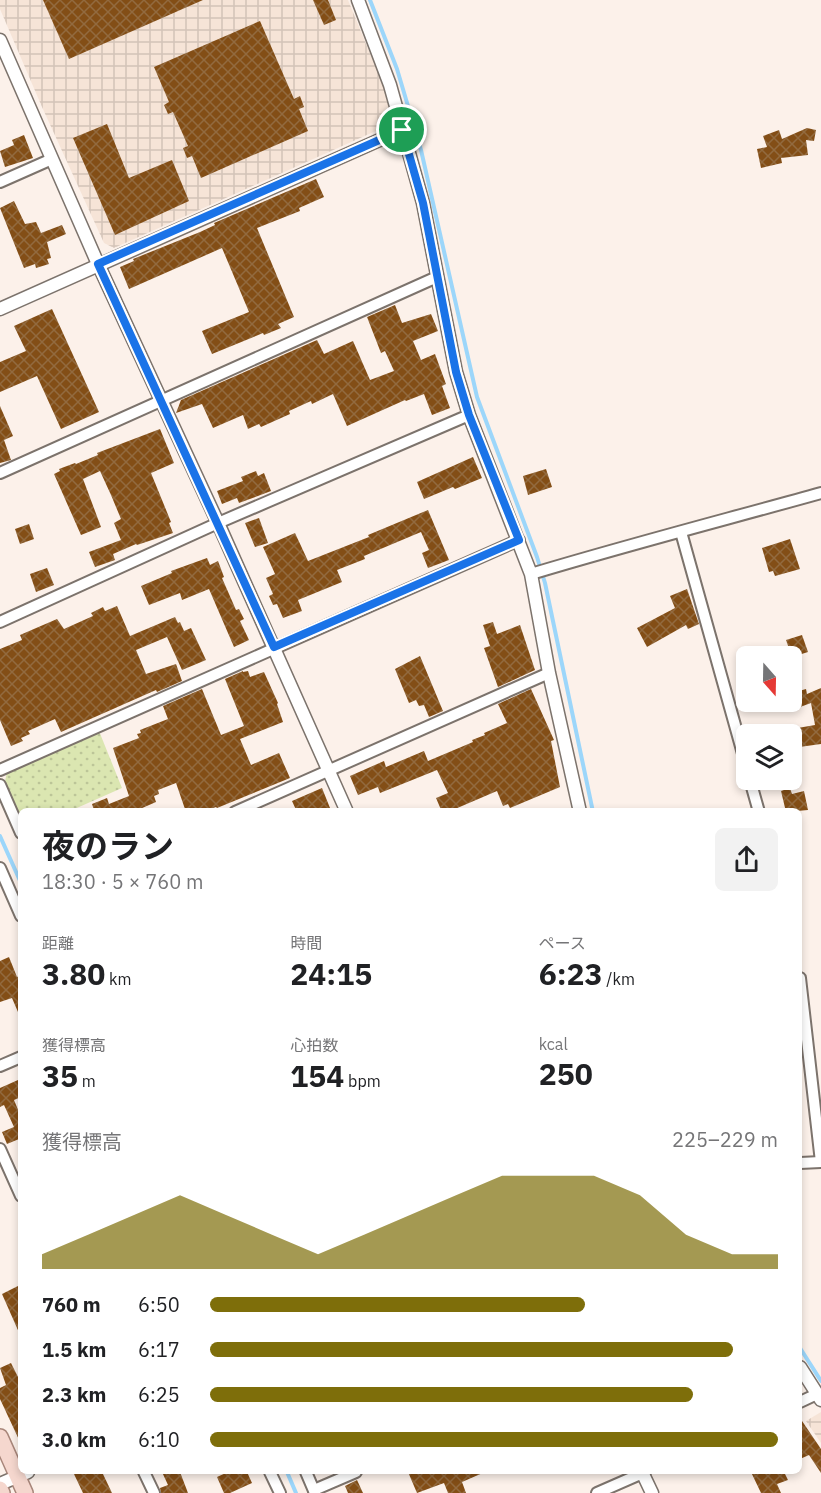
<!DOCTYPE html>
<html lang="ja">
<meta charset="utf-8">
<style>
:root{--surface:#fff;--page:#f2f2f2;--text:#202124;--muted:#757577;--accent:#7e6e0a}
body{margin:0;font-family:"IBM Plex Sans","Noto Sans JP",sans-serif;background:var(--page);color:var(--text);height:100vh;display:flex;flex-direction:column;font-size:22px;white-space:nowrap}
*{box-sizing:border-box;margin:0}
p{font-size:20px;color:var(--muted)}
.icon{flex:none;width:33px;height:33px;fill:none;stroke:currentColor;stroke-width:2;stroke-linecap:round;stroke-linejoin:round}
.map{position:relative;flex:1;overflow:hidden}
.drawer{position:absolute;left:18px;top:808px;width:784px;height:666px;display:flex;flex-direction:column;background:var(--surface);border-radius:9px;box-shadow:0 3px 9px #0003}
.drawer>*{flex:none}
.needle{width:39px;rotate:160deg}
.tools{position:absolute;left:736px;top:646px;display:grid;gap:12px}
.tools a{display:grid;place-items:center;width:66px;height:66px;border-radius:9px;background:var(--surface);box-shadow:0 3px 9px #0003;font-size:30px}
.pin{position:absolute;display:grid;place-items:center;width:51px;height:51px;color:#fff;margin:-26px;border:3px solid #fff;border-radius:50%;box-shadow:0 2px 6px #0007}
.round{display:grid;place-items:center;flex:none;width:63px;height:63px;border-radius:9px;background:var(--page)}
.summary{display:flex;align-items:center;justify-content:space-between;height:102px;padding:0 24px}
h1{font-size:33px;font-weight:700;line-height:45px}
.figures{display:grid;grid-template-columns:repeat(3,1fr);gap:9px;height:102px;padding:6px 24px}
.figures div{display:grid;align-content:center}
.figures b{font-size:30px;font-weight:700}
.figures small{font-size:16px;font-weight:400}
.figures p{font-size:16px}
.chart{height:168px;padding:12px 24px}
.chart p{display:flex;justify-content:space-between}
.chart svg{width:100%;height:108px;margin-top:6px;fill:var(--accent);opacity:.7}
ul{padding:0 24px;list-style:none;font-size:20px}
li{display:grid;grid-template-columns:96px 72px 1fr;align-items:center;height:45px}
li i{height:15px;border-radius:8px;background:var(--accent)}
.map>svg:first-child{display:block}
.industrial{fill:url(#industrial-grid)}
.grass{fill:url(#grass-dots)}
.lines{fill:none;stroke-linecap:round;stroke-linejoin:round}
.stream{stroke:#9cd6fa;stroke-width:4}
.building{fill:url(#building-cross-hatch)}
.minor-casing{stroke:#7c736c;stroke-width:14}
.tertiary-casing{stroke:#7c736c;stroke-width:15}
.primary-casing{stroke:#a8867a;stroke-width:18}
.minor{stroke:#fff;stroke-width:10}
.tertiary{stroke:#fff;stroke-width:12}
.primary{stroke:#f5d7ce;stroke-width:15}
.route-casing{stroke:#fff;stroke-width:12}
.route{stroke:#1a73e8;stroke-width:8}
</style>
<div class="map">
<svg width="821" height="1493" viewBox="0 0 821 1493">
<defs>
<pattern id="industrial-grid" width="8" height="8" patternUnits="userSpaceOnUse" patternTransform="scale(1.5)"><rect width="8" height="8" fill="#f6e4d7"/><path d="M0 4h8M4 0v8" fill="none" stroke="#d3c3b8"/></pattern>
<pattern id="grass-dots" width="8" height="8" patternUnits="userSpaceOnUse" patternTransform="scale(1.5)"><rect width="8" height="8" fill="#dbe6b1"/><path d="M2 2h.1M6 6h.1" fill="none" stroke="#bcc598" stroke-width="1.8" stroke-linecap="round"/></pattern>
<pattern id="building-cross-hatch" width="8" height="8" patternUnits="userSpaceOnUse" patternTransform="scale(1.5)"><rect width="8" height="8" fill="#834e16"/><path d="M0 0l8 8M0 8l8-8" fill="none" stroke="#926a3f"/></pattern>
</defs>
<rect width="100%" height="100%" fill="#fcf1ea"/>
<g class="industrial">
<path d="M0 0H348L383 85 392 118 387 126 114 248 104 243 42 107 0 9Z"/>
<path d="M821 1412V1443L806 1421Z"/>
</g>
<path class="grass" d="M99 731 122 788 70 811 21 812V817L5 781 7 772Z"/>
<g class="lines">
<g class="stream">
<path d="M370 0 397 69 421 150 477 397 537 557 545 583 593 812"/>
<path d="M0 836 21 883"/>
<path d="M800 1348 821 1381"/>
<path d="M287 1472 296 1493"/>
</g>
</g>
<g class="building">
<path d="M43 0H203L69 59Z"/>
<path d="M313 0H328L336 20 324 25Z"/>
<path d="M260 21 294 99 300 96 304 107 299 109 308 131 201 178 192 156 187 158 183 148 188 146 173 112 168 114 164 105 169 102 154 67Z"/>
<path d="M107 124 129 178 172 160 189 201 115 235 73 138Z"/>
<path d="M807 128 816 130 814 141 806 140 808 155 781 158 782 163 761 168 757 149 767 147 763 136 779 130 782 139Z"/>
<path d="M24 135 33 158 5 167 0 151 14 145 12 140Z"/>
<path d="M316 179 324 197 299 208 300 211 257 228 294 317 278 324 281 328 264 335 263 333 212 354 202 331 249 312 222 248 129 289 120 267 134 261 133 259 200 232 215 225 214 223Z"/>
<path d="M14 201 25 224 36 222 41 233 62 225 66 234 47 242 51 258 47 259 49 264 36 268 35 264 24 268 0 208Z"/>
<path d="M395 305 402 323 431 314 438 331 413 341 421 360 435 354 446 384 442 386 450 408 432 415 424 394 406 401 405 400 347 426 333 394 312 404 311 401 289 411 290 414 261 427 259 424 248 429 243 415 213 428 202 404 176 413 181 400 317 340 324 354 353 341 370 380 394 371 385 351 381 353 367 317Z"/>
<path d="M52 309 99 412 61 429 37 376 0 392V362L26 351 14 326Z"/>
<path d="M0 406 13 436 4 440 11 460 0 463Z"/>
<path d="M160 429 174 463 151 473 171 522 169 523 173 533 137 545 136 544 113 554 115 560 95 567 89 552 121 540 114 523 121 519 111 495 100 471 83 479 101 527 81 535 54 474 60 471 59 469 75 463 76 464 98 455 97 453Z"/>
<path d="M473 457 482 478 455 489 453 487 424 499 417 482Z"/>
<path d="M546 469 552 487 528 495 523 476Z"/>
<path d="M256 471 258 476 264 473 271 491 239 503 237 498 222 504 217 491 243 481 241 477Z"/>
<path d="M428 510 449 560 428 568 422 553 429 550 421 532 364 556 365 559 337 570 342 582 298 600 302 611 283 618 277 604 273 605 269 596 273 594 266 578 275 574 263 547 295 533 308 561 369 537 368 535Z"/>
<path d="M259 518 268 543 255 547 245 523Z"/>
<path d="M29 524 34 539 20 544 15 529Z"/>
<path d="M790 539 800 569 775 576 773 571 769 572 762 548Z"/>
<path d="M207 558 210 565 218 561 224 577 222 578 236 610 239 609 244 619 240 621 249 640 234 647 209 589 182 600 180 593 149 605 141 586 172 573 171 571Z"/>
<path d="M47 568 54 585 36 592 30 574Z"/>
<path d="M687 589 699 624 688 629 686 625 647 647 637 628 675 608 670 596Z"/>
<path d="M117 606 130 636 175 617 178 623 180 622 184 631 191 628 206 660 182 670 167 637 136 650 146 674 176 664 182 681 157 692 156 690 61 732 55 719 28 731 30 734 21 738 23 741 11 746 0 720V649L22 640 20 635 57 619 64 629 93 616 91 613 103 607 105 611Z"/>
<path d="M493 622 497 634 520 625 535 670 498 687 484 648 490 646 483 625Z"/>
<path d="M802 635 808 652 792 657 786 640Z"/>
<path d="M420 656 443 711 429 717 424 705 419 706 416 700 409 703 395 669Z"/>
<path d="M243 671V672L248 671 250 677 264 672 278 703 277 704 283 722 240 739 251 765 279 753 290 778 217 808 216 807 202 812H186L176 783 158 790 159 794 154 796 156 802 133 812H91L94 810 92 804 107 798 109 804 129 796 113 748 139 738 137 734 141 733 140 730 168 719 163 706 202 689 221 735 244 726 225 679Z"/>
<path d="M821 688V744L792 748V729L815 725 811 703 792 710V693L806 689 807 694Z"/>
<path d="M531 689 554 740 551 741 560 787 510 808 508 804 503 806 497 791 448 812H442L436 798 448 793 437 770 380 793 378 787 358 795 350 776 384 761 386 767 424 751 428 761 473 742 472 740 485 735 484 733 507 723 498 704Z"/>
<path d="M322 788 330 808 321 812H297L292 801Z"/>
<path d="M790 788 792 794 804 791 808 810 786 812 781 791Z"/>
<path d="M9 957 17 977 21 975V1019L12 998 0 1002V961Z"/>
<path d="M18 1080 21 1087V1097L14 1100 21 1117V1143L19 1139 7 1144 2 1132 14 1127 4 1105 0 1107V1088Z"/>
<path d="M18 1286 21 1293V1337L2 1294Z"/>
<path d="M11 1363 21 1383V1444L0 1399V1388L6 1385 0 1368Z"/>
<path d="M800 1418 821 1449V1473L809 1455 800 1459Z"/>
<path d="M73 1472H102L112 1493H83Z"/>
<path d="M162 1472H180L188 1493H161L160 1488 168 1485Z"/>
<path d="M228 1472H247L252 1483 230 1493H224L217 1477Z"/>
<path d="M408 1472H485L462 1482 466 1493H448L444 1483 417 1493Z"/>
<path d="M751 1472H784L788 1480 777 1484 781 1493H761Z"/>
<path d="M357 1480 363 1493H348L345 1486Z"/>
</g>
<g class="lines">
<g class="minor-casing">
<g id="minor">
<path d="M0 182 52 159"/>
<path d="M0 473 437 277"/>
<path d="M681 532 747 768"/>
<path d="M531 574C627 545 724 520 821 493"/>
<path d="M0 622 218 523 469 415"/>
<path d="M0 770 519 540"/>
<path d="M750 780 759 812"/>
<path d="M0 785 21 833"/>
<path d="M235 812 549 673"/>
<path d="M0 868 21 916"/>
<path d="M800 978 821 1162"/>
<path d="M0 1066 21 1057"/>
<path d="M0 1149 21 1196"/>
<path d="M800 1163 821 1162"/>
<path d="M800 1402 817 1394"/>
<path d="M144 1472 154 1493"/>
<path d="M270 1472 280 1493"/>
<path d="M306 1472 315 1493"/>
<path d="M314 1490 356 1472"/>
<path d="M597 1493 645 1472"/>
</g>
</g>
<g class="tertiary-casing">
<g id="tertiary">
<path d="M358 0 390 85 423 203 456 372 469 415 531 574 549 673 580 812"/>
<path d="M0 40 98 264 218 523 347 812"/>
<path d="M0 309 402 130"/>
<path d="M800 1367 821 1400"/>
<path d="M642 1472 652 1493"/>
<path d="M0 1484 28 1472"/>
</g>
</g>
<g class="primary-casing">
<g id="primary">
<path d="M0 1437 25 1493"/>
<path d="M0 1489 2 1493"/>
</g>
</g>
<use href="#minor" class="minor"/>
<use href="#tertiary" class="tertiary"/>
<use href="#primary" class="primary"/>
</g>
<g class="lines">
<g class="route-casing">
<path id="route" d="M402 130 423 203 456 372 469 415 519 540 274 647 98 264Z"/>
</g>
<use href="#route" class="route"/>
</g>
</svg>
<div class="tools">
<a><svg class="needle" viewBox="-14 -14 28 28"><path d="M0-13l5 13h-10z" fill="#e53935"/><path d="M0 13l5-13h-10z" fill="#757577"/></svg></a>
<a><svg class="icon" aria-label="layers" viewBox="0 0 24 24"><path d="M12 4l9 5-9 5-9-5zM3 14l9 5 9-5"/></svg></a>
</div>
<div class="pin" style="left:402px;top:130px;background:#1e9e55"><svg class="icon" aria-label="arrive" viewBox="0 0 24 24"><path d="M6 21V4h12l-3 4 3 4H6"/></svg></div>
<section class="drawer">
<div class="summary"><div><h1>夜のラン</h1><p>18:30 · 5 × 760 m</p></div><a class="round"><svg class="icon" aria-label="share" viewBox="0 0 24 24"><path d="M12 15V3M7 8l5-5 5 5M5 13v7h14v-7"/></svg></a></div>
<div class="figures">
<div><p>距離</p><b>3.80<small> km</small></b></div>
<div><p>時間</p><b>24:15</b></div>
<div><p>ペース</p><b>6:23<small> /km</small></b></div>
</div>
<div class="figures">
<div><p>獲得標高</p><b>35<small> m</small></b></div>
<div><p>心拍数</p><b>154<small> bpm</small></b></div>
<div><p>kcal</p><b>250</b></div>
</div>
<div class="chart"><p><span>獲得標高</span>225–229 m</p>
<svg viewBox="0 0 160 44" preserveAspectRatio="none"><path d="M0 44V38L10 30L20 22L30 14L40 22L50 30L60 38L70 30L80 22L90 14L100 6L110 6L120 6L130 14L140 30L150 38L160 38V44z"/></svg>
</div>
<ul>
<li><b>760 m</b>6:50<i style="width:66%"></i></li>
<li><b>1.5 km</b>6:17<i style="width:92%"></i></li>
<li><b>2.3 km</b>6:25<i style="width:85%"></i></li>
<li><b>3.0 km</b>6:10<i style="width:100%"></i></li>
</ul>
</section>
</div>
